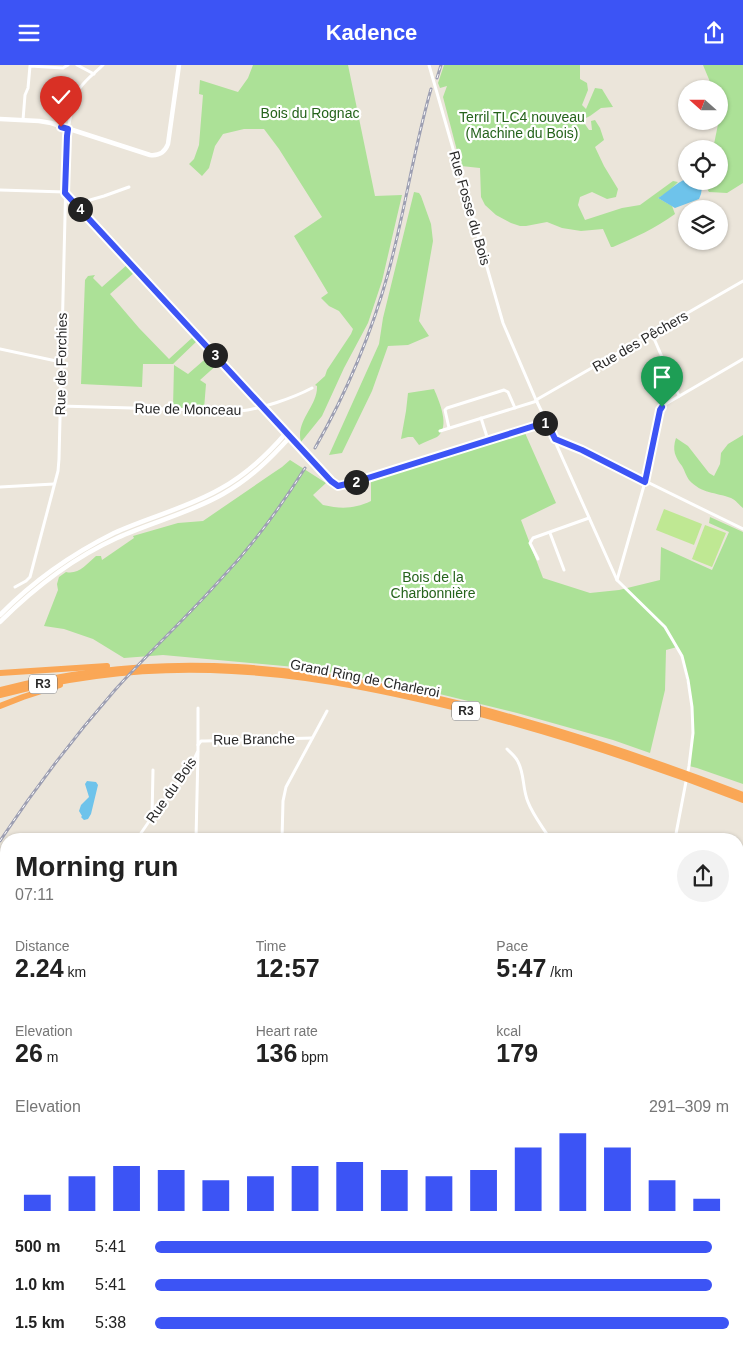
<!DOCTYPE html>
<meta charset="utf-8">
<style>
:root{--surface:#fff;--page:#f2f2f2;--text:#222;--muted:#767676;--accent:#3c54f5}
body{margin:0;font-family:Arial,sans-serif;background:var(--page);color:var(--text);height:100vh;display:flex;flex-direction:column;font-size:19px;white-space:nowrap}
*{box-sizing:border-box;margin:0}
p{font-size:16px;color:var(--muted)}
.icon{flex:none;width:28px;height:28px;fill:none;stroke:currentColor;stroke-width:2;stroke-linecap:round;stroke-linejoin:round}
.map{position:relative;flex:1;overflow:hidden}
.panel{position:absolute;left:0px;top:768px;width:744px;height:518px;display:flex;flex-direction:column;background:var(--surface);border-radius:20px 20px 0 0;box-shadow:0 1px 4px #0004}
.panel>*{flex:none}
.needle{width:32px;rotate:291deg}
.tools{position:absolute;left:678px;top:15px;display:grid;gap:10px}
.tools a{display:grid;place-items:center;width:50px;height:50px;border-radius:50%;background:var(--surface);box-shadow:0 1px 4px #0004;font-size:25px}
.pin{position:absolute;display:grid;place-items:center;width:42px;height:42px;color:#fff;margin:-51px -21px;border-radius:50% 50% 50% 0;rotate:-45deg;box-shadow:0 0 5px #0007}
.pin .icon{rotate:45deg}
.km{position:absolute;width:25px;height:25px;margin:-12px;border-radius:50%;background:#222;color:#fff;font-size:14px;line-height:25px;text-align:center}
.round{display:grid;place-items:center;flex:none;width:52px;height:52px;border-radius:26px;background:var(--page)}
.overview{display:flex;align-items:center;justify-content:space-between;height:85px;padding:0 15px}
h1{font-size:28px;font-weight:800;line-height:38px}
.stats{display:grid;grid-template-columns:repeat(3,1fr);gap:8px;height:85px;padding:5px 15px}
.stats div{display:grid;align-content:center}
.stats b{font-size:25px;font-weight:800}
.stats small{font-size:14px;font-weight:400}
.stats p{font-size:14px}
.chart{height:140px;padding:10px 15px}
.chart p{display:flex;justify-content:space-between}
.chart svg{width:100%;height:90px;margin-top:5px;stroke:var(--accent);stroke-width:6}
ul{padding:0 15px;list-style:none;font-size:16px}
li{display:grid;grid-template-columns:80px 60px 1fr;align-items:center;height:38px}
li i{height:12px;border-radius:6px;background:var(--accent)}
header{display:flex;justify-content:space-between;align-items:center;height:65px;padding:0 15px;background:var(--accent);color:#fff;font-size:22px;font-weight:800}
.map>svg:first-child{display:block}
.industrial{fill:#dedbe3}
.green{fill:#ace197}
.pitch{fill:#bfe893}
.water{fill:#6ec3eb}
.lines{fill:none;stroke-linecap:round;stroke-linejoin:round}
.minor{stroke:#fff;stroke-width:3}
.tertiary{stroke:#fff;stroke-width:4}
.secondary{stroke:#fff;stroke-width:4.5}
.motorway{stroke:#faa756;stroke-width:6}
.rail-casing{stroke:#9d9fb2;stroke-width:3}
.rail{stroke:#fff;stroke-width:1;stroke-dasharray:4;stroke-linecap:butt}
.route-casing{stroke:#fff;stroke-width:10}
.route{stroke:#3c54f5;stroke-width:6}
.labels{text-anchor:middle;dominant-baseline:central;stroke-width:4.5;stroke-linejoin:round;paint-order:stroke}
.shield{fill:#fff;stroke:#686868;stroke-width:1}
.shield-label{font-size:12px;font-weight:bold;fill:#282828}
.park-label{font-size:14px;fill:#25631b;stroke:#fff}
.street-label{font-size:14px;fill:#282828;stroke:#fff}
</style>
<header><svg class="icon" aria-label="menu" viewBox="0 0 24 24"><path d="M4 6h16M4 12h16M4 18h16"/></svg>Kadence<svg class="icon" aria-label="share" viewBox="0 0 24 24"><path d="M12 15V3M7 8l5-5 5 5M5 13v7h14v-7"/></svg></header>
<div class="map">
<svg width="743" height="1285" viewBox="0 0 743 1285">
<rect width="100%" height="100%" fill="#ebe5da"/>
<g class="industrial">
<path d="M743 1239V1285H735L732 1279H738V1244Z"/>
<path d="M615 1279H666L659 1285H618Z"/>
</g>
<g class="green">
<path d="M253 0H348L375 131 402 130 382 216 368 258 344 303 322 351 301 377C295 356 318 341 317 321L315 320 325 311 327 305 351 269 353 264 339 246 329 241 321 233 328 228 294 171 322 152 279 84 264 64H244L223 69 215 81 209 103 202 111 189 99 194 94 199 80 203 30 199 29 200 15 238 27 248 13Z"/>
<path d="M444 0H580V14L587 18 588 25 582 40 586 44 595 23 602 24 613 42 601 43 590 51 582 55 589 65H592L591 56 595 55 600 63 604 75 595 82 604 101 618 124 616 132 607 134 592 127 580 132 578 140 585 155 622 143 640 140 673 116 678 117 667 128 658 133 672 141 675 149C656 163 634 173 613 182H611L603 164 581 166 562 163 547 157 526 161H520L511 158 496 150 485 140 481 132 480 103 461 101 443 32 447 21 440 23 438 18Z"/>
<path d="M703 0H743V118L727 128 709 127 706 122V116H719V84H711L714 79 722 40 719 35V24H713Z"/>
<path d="M414 127 419 128 421 131 431 159 433 176 419 256 429 271 408 280 388 281 372 326 342 388 329 390 379 279 383 253Z"/>
<path d="M128 199 135 207 110 229 139 263 169 294 194 271 198 275 173 299H143L142 322 81 319 85 215 88 211 95 210 93 213 102 222Z"/>
<path d="M211 289 219 298 200 315 206 319 204 344 173 343 174 300 188 309Z"/>
<path d="M434 324C439 336 451 362 437 372 431 375 424 377 419 380L413 372H408L401 374 406 346 408 328Z"/>
<path d="M525 368 556 438 521 455 543 513 590 528 619 525 660 515 661 482 712 505 729 467 709 458 710 452 743 467V719L697 703 689 701 693 668 692 642 682 591 677 582 666 585 665 625 650 688 613 675 517 648 411 622 306 603 163 590 124 593 93 574 64 564 44 561 58 525 57 519 59 512 66 507C78 510 87 499 96 491H101L102 495 134 473 133 471 178 458 203 456 273 408 282 402 290 395 326 418 313 430 323 440C341 444 354 444 371 436V416Z"/>
<path d="M743 370V443C739 440 736 435 731 433 715 427 702 429 689 415 686 411 685 406 682 401 675 392 672 385 676 373L688 381 709 408 714 411 720 399 721 388 728 379Z"/>
<path d="M0 1228 6 1230V1279H64L63 1285H0Z"/>
<path d="M118 1279H277L276 1285H118Z"/>
</g>
<g class="pitch">
<path d="M664 444 702 459 694 480 656 465Z"/>
<path d="M705 460 726 468 712 502 692 494Z"/>
</g>
<g class="water">
<path d="M686 114V116H703L701 129 699 134 675 143 658 133C668 127 676 118 686 114Z"/>
<path d="M87 716 96 717 98 720 91 749 88 754 84 755 81 752 82 751 79 746 81 740 89 732 85 719Z"/>
</g>
<g class="lines">
<g class="minor">
<path d="M77 0 94 9"/>
<path d="M429 0 503 258 536 335 555 374 557 381 617 515 665 562 682 591 688 615 692 642 693 668 689 701 675 774"/>
<path d="M23 55 25 30 28 23 30 1 63 3 68 0"/>
<path d="M0 125 65 127"/>
<path d="M65 127 331 416 338 421 355 417 547 357"/>
<path d="M76 139 104 131 129 122"/>
<path d="M652 269 679 331"/>
<path d="M0 284 61 297"/>
<path d="M536 335 743 216"/>
<path d="M60 341 240 346C261 344 293 333 312 323"/>
<path d="M481 353 488 375"/>
<path d="M449 363 445 345 447 343 504 325 508 327 515 343"/>
<path d="M440 366 537 336"/>
<path d="M555 374 582 385 743 464"/>
<path d="M0 422 54 419"/>
<path d="M550 468 564 505"/>
<path d="M538 494 530 478 533 473 589 453"/>
<path d="M617 515 645 417 660 345 664 340 743 294"/>
<path d="M15 522 26 516 30 512 58 406 59 394 67 71C69 58 73 34 80 23 86 14 96 7 103 0"/>
<path d="M198 680 201 676H205L312 673"/>
<path d="M507 684C510 687 515 691 517 695 525 708 522 723 528 737 533 750 542 761 550 774"/>
<path d="M152 752 153 705"/>
<path d="M137 774 152 752 189 705 198 686V643"/>
<path d="M196 774 198 687"/>
<path d="M282 774 283 736 286 722 327 646"/>
<path d="M0 936 6 931"/>
<path d="M738 977 743 983"/>
<path d="M0 1012 6 977"/>
<path d="M738 1063 743 1057"/>
<path d="M0 1076 6 1074"/>
<path d="M738 1113H743"/>
<path d="M738 1143 743 1155"/>
<path d="M738 1211 743 1212"/>
<path d="M738 1218 743 1215"/>
<path d="M96 1285 97 1279"/>
<path d="M454 1285 457 1279"/>
<path d="M566 1285 573 1279"/>
</g>
<path class="tertiary" d="M0 1104 6 1105"/>
<g class="secondary">
<path d="M0 54 39 56 51 58 150 90C159 91 165 87 168 79L179 0"/>
<path d="M0 550C33 516 72 489 114 468 149 452 187 443 220 424 246 410 267 390 286 368"/>
<path d="M0 557C34 523 73 493 117 473 152 457 190 448 223 429 250 414 270 394 290 372"/>
<path d="M0 839 6 844"/>
<path d="M524 1279 530 1285"/>
</g>
<g class="motorway">
<path d="M0 608 107 601"/>
<path d="M0 625C164 582 311 601 473 642 565 666 655 696 743 730"/>
<path d="M0 630C76 610 154 601 232 606 315 610 397 628 477 648 567 672 656 701 743 735"/>
<path d="M0 641 23 632 60 620"/>
</g>
<g class="rail-casing">
<g id="rail">
<path d="M437 13 441 0"/>
<path d="M315 383C347 327 372 267 389 205 405 145 414 83 431 24"/>
<path d="M0 776C35 723 73 673 115 625 149 587 186 553 220 515 252 481 280 443 305 403"/>
</g>
</g>
<use href="#rail" class="rail"/>
</g>
<g class="lines">
<g class="route-casing">
<path id="route" d="M61 62 68 64 67 71 65 128 331 416 338 421 355 417 547 357 555 374 582 385 645 417 660 345 662 342"/>
</g>
<use href="#route" class="route"/>
</g>
<g class="labels">
<g class="shield">
<rect x="29" y="609.5" width="28" height="19" rx="4"/>
<rect x="452" y="636.5" width="28" height="19" rx="4"/>
</g>
<g class="shield-label">
<text x="43" y="619">R3</text>
<text x="466" y="646">R3</text>
</g>
<g class="park-label">
<text x="310" y="48">Bois du Rognac</text>
<text x="522" y="52">Terril TLC4 nouveau<tspan x="522" dy="16">(Machine du Bois)</tspan></text>
<text x="433" y="512">Bois de la<tspan x="433" dy="16">Charbonnière</tspan></text>
</g>
<g class="street-label">
<text transform="translate(470 143) rotate(74)">Rue Fosse du Bois</text>
<text transform="translate(640 276) rotate(-30)">Rue des Pêchers</text>
<text transform="translate(61 299) rotate(-89)">Rue de Forchies</text>
<text transform="translate(188 344) rotate(1)">Rue de Monceau</text>
<text transform="translate(365 613) rotate(11)">Grand Ring de Charleroi</text>
<text transform="translate(254 674) rotate(-1)">Rue Branche</text>
<text transform="translate(171 725) rotate(-55)">Rue du Bois</text>
</g>
</g>
</svg>
<div class="tools">
<a><svg class="needle" viewBox="-14 -14 28 28"><path d="M0-13l5 13h-10z" fill="#e53935"/><path d="M0 13l5-13h-10z" fill="#767676"/></svg></a>
<a><svg class="icon" aria-label="locate" viewBox="0 0 24 24"><circle cx="12" cy="12" r="6"/><path d="M12 2v4M12 18v4M2 12h4M18 12h4"/></svg></a>
<a><svg class="icon" aria-label="layers" viewBox="0 0 24 24"><path d="M12 4l9 5-9 5-9-5zM3 14l9 5 9-5"/></svg></a>
</div>
<div class="pin" style="left:662px;top:342px;background:#1e9e55"><svg class="icon" aria-label="arrive" viewBox="0 0 24 24"><path d="M6 21V4h12l-3 4 3 4H6"/></svg></div>
<div class="pin" style="left:61px;top:62px;background:#d93025"><svg class="icon" aria-label="check" viewBox="0 0 24 24"><path d="M5 12l5 5 9-10"/></svg></div>
<b class="km" style="left:545px;top:358px">1</b>
<b class="km" style="left:356px;top:417px">2</b>
<b class="km" style="left:215px;top:290px">3</b>
<b class="km" style="left:80px;top:144px">4</b>
<section class="panel">
<div class="overview"><div><h1>Morning run</h1><p>07:11</p></div><a class="round"><svg class="icon" aria-label="share" viewBox="0 0 24 24"><path d="M12 15V3M7 8l5-5 5 5M5 13v7h14v-7"/></svg></a></div>
<div class="stats">
<div><p>Distance</p><b>2.24<small> km</small></b></div>
<div><p>Time</p><b>12:57</b></div>
<div><p>Pace</p><b>5:47<small> /km</small></b></div>
</div>
<div class="stats">
<div><p>Elevation</p><b>26<small> m</small></b></div>
<div><p>Heart rate</p><b>136<small> bpm</small></b></div>
<div><p>kcal</p><b>179</b></div>
</div>
<div class="chart"><p><span>Elevation</span>291–309 m</p>
<svg viewBox="0 0 160 44" preserveAspectRatio="none"><path d="M5 44V36M15 44V27M25 44V22M35 44V24M45 44V29M55 44V27M65 44V22M75 44V20M85 44V24M95 44V27M105 44V24M115 44V13M125 44V6M135 44V13M145 44V29M155 44V38"/></svg>
</div>
<ul>
<li><b>500 m</b>5:41<i style="width:97%"></i></li>
<li><b>1.0 km</b>5:41<i style="width:97%"></i></li>
<li><b>1.5 km</b>5:38<i style="width:100%"></i></li>
</ul>
</section>
</div>
